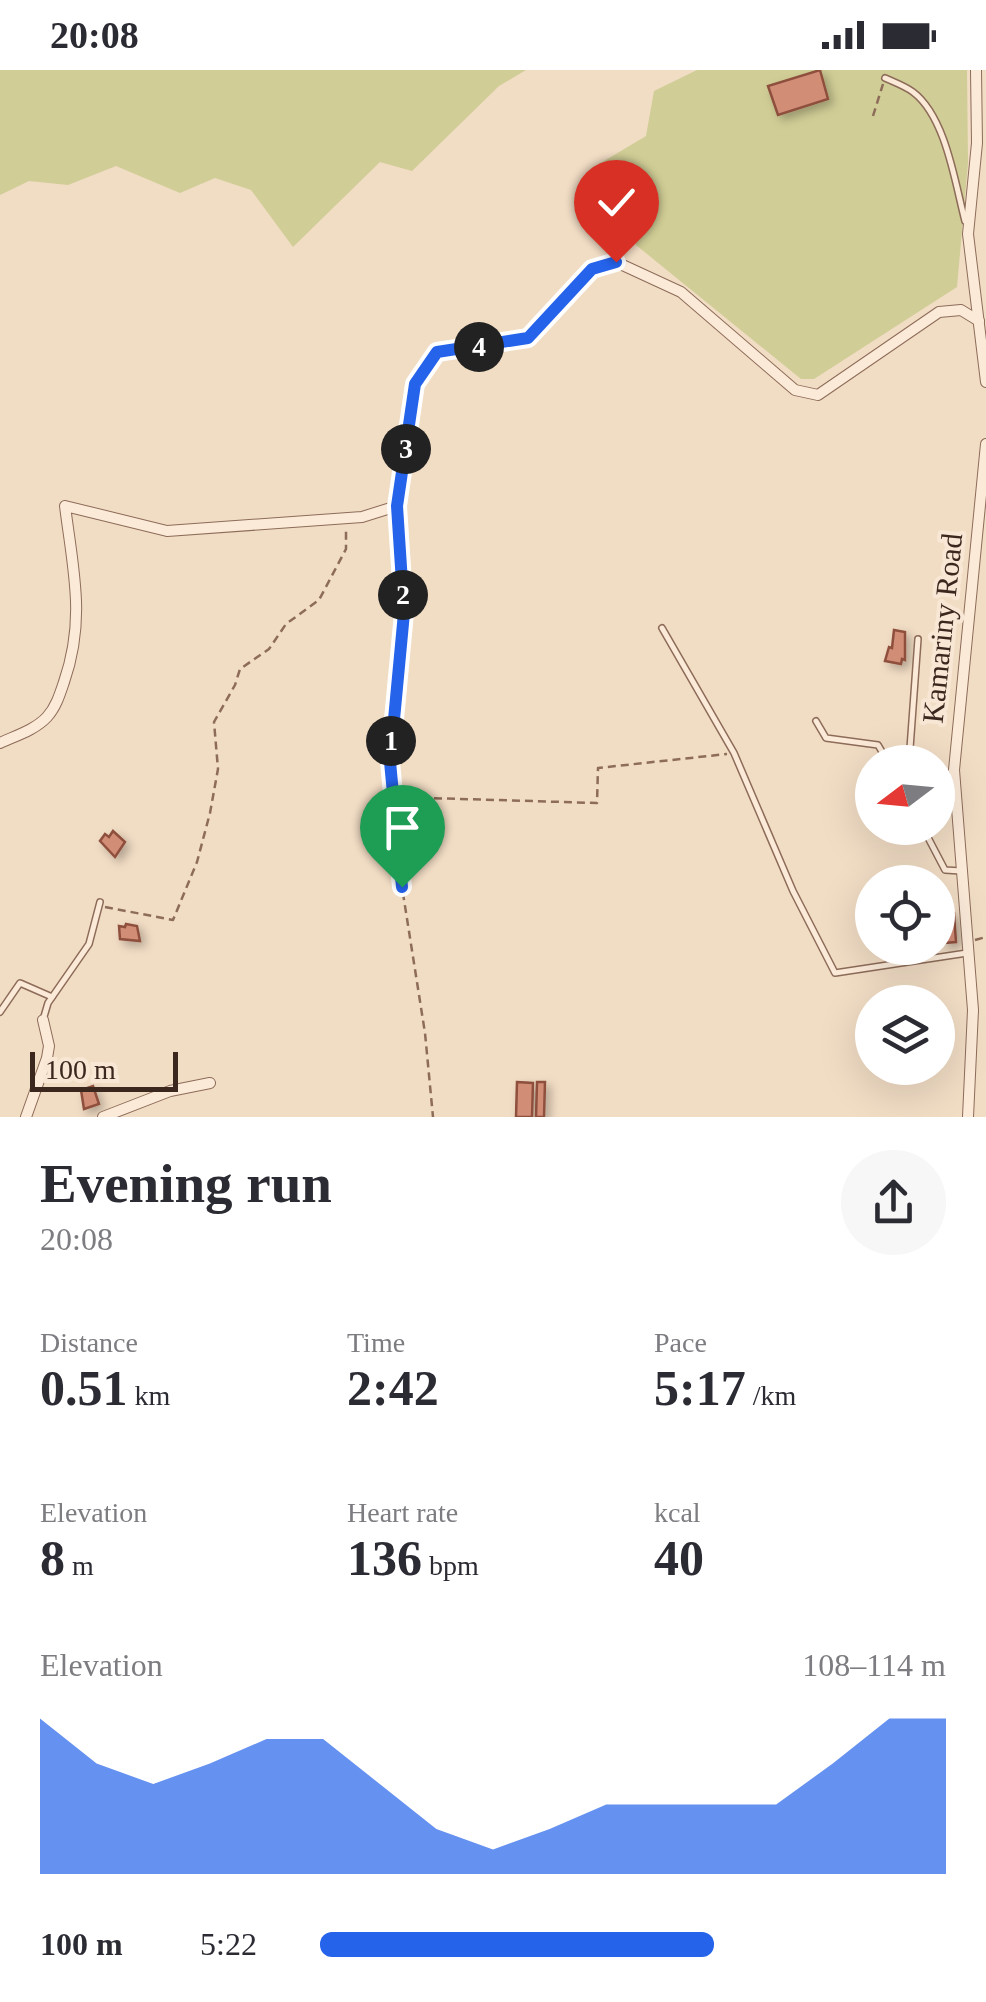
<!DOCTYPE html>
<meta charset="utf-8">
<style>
:root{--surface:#fff;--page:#f7f7f7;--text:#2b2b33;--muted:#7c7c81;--accent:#2563eb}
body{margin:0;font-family:Georgia,serif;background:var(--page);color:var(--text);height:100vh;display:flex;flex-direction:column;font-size:38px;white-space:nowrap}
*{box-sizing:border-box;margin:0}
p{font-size:32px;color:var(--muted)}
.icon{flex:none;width:55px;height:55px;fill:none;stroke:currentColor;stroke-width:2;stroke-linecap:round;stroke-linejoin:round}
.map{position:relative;height:1047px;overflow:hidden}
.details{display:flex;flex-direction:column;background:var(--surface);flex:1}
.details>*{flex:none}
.needle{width:65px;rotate:254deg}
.fabs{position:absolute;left:855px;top:675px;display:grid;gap:20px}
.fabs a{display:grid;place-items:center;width:100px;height:100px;border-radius:50%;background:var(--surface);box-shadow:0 10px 40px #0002;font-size:50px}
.scale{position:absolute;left:30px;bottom:25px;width:148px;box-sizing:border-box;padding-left:10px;border:5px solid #3c271e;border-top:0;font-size:28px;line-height:35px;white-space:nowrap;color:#3c271e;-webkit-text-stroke:8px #f8e7d4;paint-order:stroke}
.pin{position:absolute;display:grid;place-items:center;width:85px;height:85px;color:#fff;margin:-102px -42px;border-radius:50% 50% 50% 0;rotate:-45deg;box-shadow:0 0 10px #0007}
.pin .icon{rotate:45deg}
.km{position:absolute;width:50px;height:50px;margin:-25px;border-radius:50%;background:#222;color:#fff;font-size:28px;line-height:50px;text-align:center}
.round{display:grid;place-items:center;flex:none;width:105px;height:105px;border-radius:52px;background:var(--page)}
.head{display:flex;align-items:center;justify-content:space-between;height:170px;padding:0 40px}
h1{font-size:55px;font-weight:700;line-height:75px}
.metrics{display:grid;grid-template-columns:repeat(3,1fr);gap:15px;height:170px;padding:10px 40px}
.metrics div{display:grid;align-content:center}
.metrics b{font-size:50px;font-weight:700}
.metrics small{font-size:28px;font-weight:400}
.metrics p{font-size:28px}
.chart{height:280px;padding:20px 40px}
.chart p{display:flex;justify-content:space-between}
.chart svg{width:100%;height:180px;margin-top:10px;fill:var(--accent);opacity:.7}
ul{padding:0 40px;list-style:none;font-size:32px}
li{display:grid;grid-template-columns:160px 120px 1fr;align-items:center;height:75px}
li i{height:25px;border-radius:12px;background:var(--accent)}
.status{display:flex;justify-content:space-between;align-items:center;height:70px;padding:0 50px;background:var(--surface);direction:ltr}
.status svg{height:28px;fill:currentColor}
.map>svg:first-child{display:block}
.green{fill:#d0cd96}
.building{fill:#d28d77;stroke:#8e4f3d;stroke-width:2.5;filter:url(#shadow)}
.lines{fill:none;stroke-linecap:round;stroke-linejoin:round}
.service-casing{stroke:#8d6c59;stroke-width:8}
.minor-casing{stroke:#8d6c59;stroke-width:12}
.path{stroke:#8d6c59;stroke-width:2.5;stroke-dasharray:8 5;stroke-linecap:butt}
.service{stroke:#fbead8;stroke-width:5}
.minor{stroke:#fbead8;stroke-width:10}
.route-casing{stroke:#fff;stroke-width:20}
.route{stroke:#2563eb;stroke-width:12}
.labels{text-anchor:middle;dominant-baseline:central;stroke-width:8;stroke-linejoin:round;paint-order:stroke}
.street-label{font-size:30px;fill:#3c271e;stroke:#f8e7d4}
</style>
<div class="status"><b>20:08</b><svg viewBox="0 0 49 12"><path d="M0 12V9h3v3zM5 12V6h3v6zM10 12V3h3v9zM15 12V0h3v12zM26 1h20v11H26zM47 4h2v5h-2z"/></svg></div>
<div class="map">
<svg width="986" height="1047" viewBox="0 0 986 1047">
<defs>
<filter id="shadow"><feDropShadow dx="4.5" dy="4.5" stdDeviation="5" flood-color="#0004"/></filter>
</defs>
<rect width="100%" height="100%" fill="#f1dcc4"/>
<g class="green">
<path d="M0 0H526L499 16 412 101 380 92 293 177 251 120 215 108 180 123 116 96 68 115 29 111 0 125Z"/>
<path d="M697 0H967L968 93 957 217 814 309H801L636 175 599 94 646 66 654 21Z"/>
</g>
<g class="building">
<path d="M820 0 828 29 778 45 768 16Z"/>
<path d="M894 560 905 562V590L902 589 901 594 885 591 889 577 892 578Z"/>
<path d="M113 761 125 772 115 787 100 771 105 764 109 767Z"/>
<path d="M954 843 956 872 945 873 942 844Z"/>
<path d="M126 854 137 856 140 871 120 869 119 856 125 857Z"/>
<path d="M517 1012 533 1013 532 1047H516Z"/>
<path d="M537 1012H545L544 1047H536Z"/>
<path d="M93 1016 99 1034 84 1039 81 1020Z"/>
</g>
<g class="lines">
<g class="service-casing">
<g id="service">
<path d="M885 8C894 12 905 16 913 22 946 47 955 113 965 151"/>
<path d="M662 558 734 683 793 821 835 903 967 883"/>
<path d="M816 651 826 668 878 675 888 692"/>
<path d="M909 692 918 569"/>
<path d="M923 758 945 800 961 801"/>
<path d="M0 942 20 913 52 927"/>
<path d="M43 950 48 933 89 874 100 832"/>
</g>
</g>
<g class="minor-casing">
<g id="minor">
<path d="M976 0 977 73 968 164 986 312"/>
<path d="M0 673C15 666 35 660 47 647 56 637 60 624 64 612 86 549 73 500 65 436L167 461 362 447 397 436 415 313 437 282 528 267 592 199 616 192 681 222 795 320 818 325 939 242 961 240 979 251"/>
<path d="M26 1047 47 988 49 976 43 950"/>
<path d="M103 1047 170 1021 210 1013"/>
<path d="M968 1047 973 940 954 700 986 374"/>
</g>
</g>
<g class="path">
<path d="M873 46 883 14"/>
<path d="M397 447 404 543 389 693 402 817 425 963 433 1047"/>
<path d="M395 727 597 733 598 698 727 684"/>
<path d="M105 837 173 850 197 792 210 743 218 699 214 652 235 615 240 599 269 579 286 554 319 530 346 479V460"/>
<path d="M975 870 986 867"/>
</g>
<use href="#service" class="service"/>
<use href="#minor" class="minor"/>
</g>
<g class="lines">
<g class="route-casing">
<path id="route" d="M402 817 390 692 404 543 397 436 415 314 437 282 528 268 592 199 616 192"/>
</g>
<use href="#route" class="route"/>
</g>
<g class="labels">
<g class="street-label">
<text transform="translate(942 558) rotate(-84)">Kamariny Road</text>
</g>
</g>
</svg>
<div class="fabs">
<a><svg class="needle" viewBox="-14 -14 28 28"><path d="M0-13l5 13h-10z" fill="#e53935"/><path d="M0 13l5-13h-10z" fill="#7c7c81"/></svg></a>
<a><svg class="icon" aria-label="locate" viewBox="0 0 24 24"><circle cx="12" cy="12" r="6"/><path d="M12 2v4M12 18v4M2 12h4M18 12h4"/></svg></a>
<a><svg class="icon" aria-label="layers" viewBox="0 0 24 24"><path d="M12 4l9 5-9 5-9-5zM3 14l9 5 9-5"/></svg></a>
</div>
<div class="scale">100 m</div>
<div class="pin" style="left:402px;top:817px;background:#1e9e55"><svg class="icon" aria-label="arrive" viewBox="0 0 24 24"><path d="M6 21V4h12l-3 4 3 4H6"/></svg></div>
<div class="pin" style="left:616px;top:192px;background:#d93025"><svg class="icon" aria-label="check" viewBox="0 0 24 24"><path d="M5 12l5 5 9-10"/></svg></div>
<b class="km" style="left:391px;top:671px">1</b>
<b class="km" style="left:403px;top:525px">2</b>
<b class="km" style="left:406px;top:379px">3</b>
<b class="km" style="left:479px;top:277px">4</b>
</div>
<section class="details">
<div class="head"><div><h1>Evening run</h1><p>20:08</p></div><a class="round"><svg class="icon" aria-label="share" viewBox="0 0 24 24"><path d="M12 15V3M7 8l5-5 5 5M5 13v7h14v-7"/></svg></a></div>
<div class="metrics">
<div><p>Distance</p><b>0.51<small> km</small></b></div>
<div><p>Time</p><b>2:42</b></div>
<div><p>Pace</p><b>5:17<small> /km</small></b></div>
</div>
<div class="metrics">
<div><p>Elevation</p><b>8<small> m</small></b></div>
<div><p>Heart rate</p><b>136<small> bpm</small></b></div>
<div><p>kcal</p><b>40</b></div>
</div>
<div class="chart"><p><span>Elevation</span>108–114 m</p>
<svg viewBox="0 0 160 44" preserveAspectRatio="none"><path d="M0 44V6L10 17L20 22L30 17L40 11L50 11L60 22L70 33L80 38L90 33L100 27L110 27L120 27L130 27L140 17L150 6L160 6V44z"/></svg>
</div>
<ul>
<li><b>100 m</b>5:22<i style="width:63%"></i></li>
</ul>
</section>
